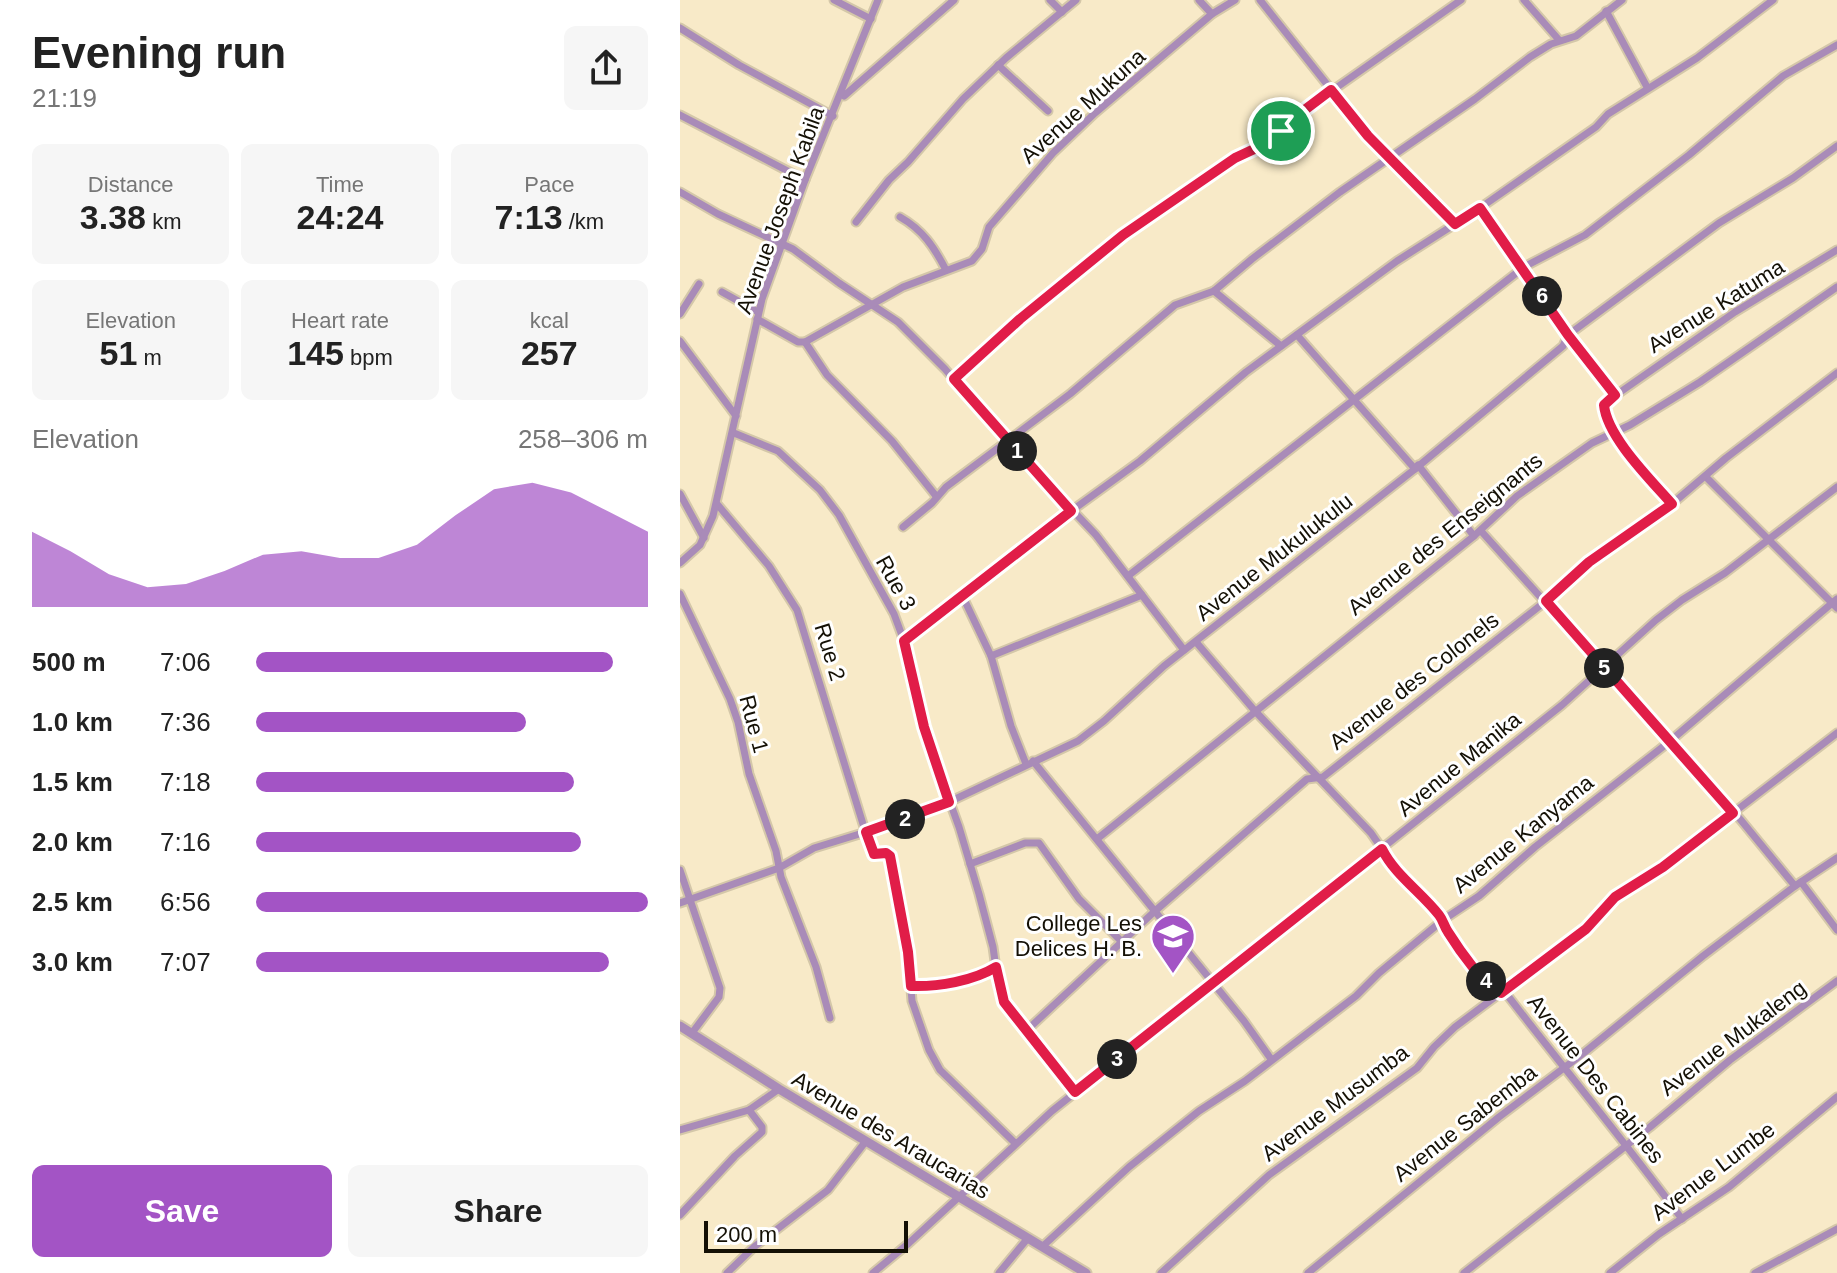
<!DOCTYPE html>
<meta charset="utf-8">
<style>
:root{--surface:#fff;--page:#f6f6f6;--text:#222;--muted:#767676;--accent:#a354c5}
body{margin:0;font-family:Arial,sans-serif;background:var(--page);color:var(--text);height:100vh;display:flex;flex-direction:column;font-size:30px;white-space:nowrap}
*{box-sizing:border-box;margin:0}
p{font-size:26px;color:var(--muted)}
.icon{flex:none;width:44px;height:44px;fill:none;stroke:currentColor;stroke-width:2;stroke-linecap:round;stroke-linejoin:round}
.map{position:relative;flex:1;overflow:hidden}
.sheet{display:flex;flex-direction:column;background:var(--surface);width:680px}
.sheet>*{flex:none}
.scale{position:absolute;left:24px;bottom:20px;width:204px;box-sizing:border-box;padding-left:8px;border:4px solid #141005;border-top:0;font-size:22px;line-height:28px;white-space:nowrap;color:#141005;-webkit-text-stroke:6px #fff;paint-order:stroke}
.pin{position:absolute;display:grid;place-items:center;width:68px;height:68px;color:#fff;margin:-34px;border:4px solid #fff;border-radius:50%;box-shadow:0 2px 8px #0007}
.km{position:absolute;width:40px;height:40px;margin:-20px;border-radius:50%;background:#222;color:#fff;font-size:22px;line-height:40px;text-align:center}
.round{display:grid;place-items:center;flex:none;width:84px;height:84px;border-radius:12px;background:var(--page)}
.summary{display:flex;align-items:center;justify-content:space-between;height:136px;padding:0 32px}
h1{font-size:44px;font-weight:700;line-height:60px}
.stats{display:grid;grid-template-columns:repeat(3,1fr);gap:12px;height:136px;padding:8px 32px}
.stats div{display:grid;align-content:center;border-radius:12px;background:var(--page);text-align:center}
.stats b{font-size:34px;font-weight:700}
.stats small{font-size:22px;font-weight:400}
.stats p{font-size:22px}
.chart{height:224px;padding:16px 32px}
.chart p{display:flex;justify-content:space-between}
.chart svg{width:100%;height:144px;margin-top:8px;fill:var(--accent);opacity:.7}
.button{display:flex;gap:16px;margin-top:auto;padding:16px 32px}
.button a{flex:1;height:92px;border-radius:12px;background:var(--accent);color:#fff;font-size:32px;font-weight:700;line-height:92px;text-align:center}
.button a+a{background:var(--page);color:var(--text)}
ul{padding:0 32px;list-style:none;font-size:26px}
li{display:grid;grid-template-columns:128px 96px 1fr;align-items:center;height:60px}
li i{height:20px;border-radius:10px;background:var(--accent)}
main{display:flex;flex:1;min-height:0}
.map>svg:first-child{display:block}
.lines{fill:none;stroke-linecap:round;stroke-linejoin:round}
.minor-casing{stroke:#d4c7a9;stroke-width:11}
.tertiary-casing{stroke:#d4c7a9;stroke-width:13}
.minor{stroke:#a98bb8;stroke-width:7}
.tertiary{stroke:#a98bb8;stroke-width:9}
.route-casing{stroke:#fff;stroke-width:16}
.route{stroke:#e11d48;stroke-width:10}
.labels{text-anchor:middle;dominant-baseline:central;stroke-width:6;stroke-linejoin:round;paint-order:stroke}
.street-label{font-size:22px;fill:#141005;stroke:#fff}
.poi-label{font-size:22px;fill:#141005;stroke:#fff;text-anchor:end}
</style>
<main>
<section class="sheet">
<div class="summary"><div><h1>Evening run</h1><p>21:19</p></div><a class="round"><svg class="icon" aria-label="share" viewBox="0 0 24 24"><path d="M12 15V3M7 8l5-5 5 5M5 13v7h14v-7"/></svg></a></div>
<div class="stats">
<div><p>Distance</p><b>3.38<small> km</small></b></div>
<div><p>Time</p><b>24:24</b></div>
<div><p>Pace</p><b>7:13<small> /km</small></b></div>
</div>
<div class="stats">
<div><p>Elevation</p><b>51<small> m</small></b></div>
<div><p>Heart rate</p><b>145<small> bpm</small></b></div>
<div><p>kcal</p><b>257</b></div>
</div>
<div class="chart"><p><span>Elevation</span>258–306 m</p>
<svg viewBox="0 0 160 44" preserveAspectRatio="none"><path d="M0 44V21L10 27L20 34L30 38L40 37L50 33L60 28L70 27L80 29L90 29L100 25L110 16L120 8L130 6L140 9L150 15L160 21V44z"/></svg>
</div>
<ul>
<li><b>500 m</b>7:06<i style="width:91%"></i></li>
<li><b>1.0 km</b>7:36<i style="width:69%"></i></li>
<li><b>1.5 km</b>7:18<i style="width:81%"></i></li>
<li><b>2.0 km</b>7:16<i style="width:83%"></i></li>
<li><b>2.5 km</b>6:56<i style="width:100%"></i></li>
<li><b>3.0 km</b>7:07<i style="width:90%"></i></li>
</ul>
<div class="button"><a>Save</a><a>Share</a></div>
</section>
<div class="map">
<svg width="1157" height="1273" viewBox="0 0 1157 1273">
<rect width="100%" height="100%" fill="#f8eac8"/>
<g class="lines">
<g class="minor-casing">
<g id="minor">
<path d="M154 0 191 19"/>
<path d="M370 0 382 12"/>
<path d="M519 0 532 14"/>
<path d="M580 0 688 136 775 224"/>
<path d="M844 0 879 40"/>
<path d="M926 11 967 87"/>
<path d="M0 28 59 65 153 116"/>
<path d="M318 65 368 111"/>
<path d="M164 96 274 0"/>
<path d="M0 115 125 180"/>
<path d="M0 192 38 214 113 249 159 283 218 322 265 369 326 440 416 535 504 650"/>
<path d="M800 208 888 335 935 395"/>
<path d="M220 217C243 230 254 247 266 270"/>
<path d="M176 222 209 180 228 162 283 99 326 58 396 0"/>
<path d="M534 291 601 346"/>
<path d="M42 292 78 312"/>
<path d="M0 314 19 284"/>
<path d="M77 319 118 342H125L147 375 212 441 256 496"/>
<path d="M617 335 735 469"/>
<path d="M0 341 56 416"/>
<path d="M125 342 223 287 292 261 302 249 309 227 373 153 415 113 532 14 555 0"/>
<path d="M274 379 340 319 443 235 555 158 596 139 604 127 619 114 781 0"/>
<path d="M54 433 98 451 140 490 159 515 214 614 224 641 246 736 279 827 299 894 313 947 319 990 328 1008 395 1092"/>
<path d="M738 465 794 536"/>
<path d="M1026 477 1157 608"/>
<path d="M0 494 24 538"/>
<path d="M37 504 89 566 117 610 191 850 195 855 206 853 210 856 228 952 232 1001 249 1050 260 1070 335 1143"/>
<path d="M992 504C976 485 918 426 926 402L1055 312 1157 250"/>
<path d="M223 527 252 503 266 487 390 394 495 305 534 291 572 259 660 192 795 99 850 57 871 44 896 36 942 0"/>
<path d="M801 531 1060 819 1115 886"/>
<path d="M0 563 20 545 33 516 82 299 125 180 198 0"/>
<path d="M448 576 844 267 905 235 1009 155 1103 76 1157 45"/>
<path d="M0 594 50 699 58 722 69 774 96 851 101 877 136 967 150 1018"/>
<path d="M282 595 311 656 331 726 346 764"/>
<path d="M224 641 372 525 460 461 566 372 717 261 800 208 916 127 928 114 1017 58 1093 0"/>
<path d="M516 642 575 711 691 833 718 872 760 916 768 932 807 983 816 991 828 996C886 1071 946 1143 1002 1219"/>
<path d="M311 656 462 595"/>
<path d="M353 761 564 1021 591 1059"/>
<path d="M417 839 794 536 837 496 912 443 950 425 1020 382 1157 287"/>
<path d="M290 864 345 843H359L399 899 441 941"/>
<path d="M0 870 40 988 39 997 12 1033"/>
<path d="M1121 882 1157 930"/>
<path d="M0 903 99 868 134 848 212 824 269 802 398 741 424 721 484 666 735 469 883 346 888 335 1039 223 1113 178 1157 146"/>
<path d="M231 986C258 987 293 981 316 967"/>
<path d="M346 1031 475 911 627 779 643 777 866 601 909 562 992 504 1046 458 1157 373"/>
<path d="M0 1130 69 1110 99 1089"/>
<path d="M0 1215 55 1156 82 1132V1127L69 1110"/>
<path d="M363 1246 449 1167 519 1111 565 1081 676 996 699 973 763 920 799 896 855 847 989 742 1157 599"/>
<path d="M47 1273 74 1247 148 1190 186 1141"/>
<path d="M193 1273 229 1243 372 1111 882 705 976 620 1002 600 1045 573 1157 487"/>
<path d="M319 1273 348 1238"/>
<path d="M481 1273 589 1175 737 1068 754 1047 775 1027 906 929 935 897 983 867 1157 733"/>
<path d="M628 1273 819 1117 905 1052 1023 956 1115 886 1157 858"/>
<path d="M784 1273 970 1127 1050 1060 1157 981"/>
<path d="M930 1273 979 1234 1049 1187 1157 1097"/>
<path d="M1075 1273 1157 1229"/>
</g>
</g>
<g class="tertiary-casing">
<path id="tertiary" d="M0 1026 99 1089 406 1273"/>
</g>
<use href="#minor" class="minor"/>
<use href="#tertiary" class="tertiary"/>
</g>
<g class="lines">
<g class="route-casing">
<path id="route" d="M651 90 688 136 775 224 800 208 888 335 935 395 924 405C927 437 971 480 992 504L909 562 866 601 1053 813 983 867 935 897 906 929 821 993C804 986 778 948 768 932 764 926 763 920 759 915 741 892 715 875 702 849L395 1092 324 1002 316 967C293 981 258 987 231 986L228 952 210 856 206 853 194 854 186 832 269 802 244 727 224 641 391 511 274 379 340 319 443 235 555 158 596 139 614 118Z"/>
</g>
<use href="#route" class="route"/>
</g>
<defs>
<g id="school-pin" transform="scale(2.3)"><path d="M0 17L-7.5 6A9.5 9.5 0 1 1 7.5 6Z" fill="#a354c5" stroke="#fff"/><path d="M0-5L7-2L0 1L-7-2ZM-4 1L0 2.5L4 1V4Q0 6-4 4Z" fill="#fff"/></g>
</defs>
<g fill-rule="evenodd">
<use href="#school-pin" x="493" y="936"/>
</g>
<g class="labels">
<g class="street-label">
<text transform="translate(403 106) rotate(-42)">Avenue Mukuna</text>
<text transform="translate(100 210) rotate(-70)">Avenue Joseph Kabila</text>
<text transform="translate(1036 306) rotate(-32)">Avenue Katuma</text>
<text transform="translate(765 534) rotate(-39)">Avenue des Enseignants</text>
<text transform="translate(594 557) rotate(-38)">Avenue Mukulukulu</text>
<text transform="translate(216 583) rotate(61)">Rue 3</text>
<text transform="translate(150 652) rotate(73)">Rue 2</text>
<text transform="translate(734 681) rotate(-38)">Avenue des Colonels</text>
<text transform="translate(74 724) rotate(75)">Rue 1</text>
<text transform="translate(779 764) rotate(-39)">Avenue Manika</text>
<text transform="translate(843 834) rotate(-39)">Avenue Kanyama</text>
<text transform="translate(1053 1038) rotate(-37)">Avenue Mukaleng</text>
<text transform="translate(916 1079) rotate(52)">Avenue Des Cabines</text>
<text transform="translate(655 1103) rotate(-37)">Avenue Musumba</text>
<text transform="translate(785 1123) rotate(-38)">Avenue Sabemba</text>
<text transform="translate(211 1135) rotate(31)">Avenue des Araucarias</text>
<text transform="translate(1033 1171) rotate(-37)">Avenue Lumbe</text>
</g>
<g class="poi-label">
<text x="462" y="923">College Les<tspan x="462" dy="25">Delices H. B.</tspan></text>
</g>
</g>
</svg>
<div class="scale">200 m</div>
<div class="pin" style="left:601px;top:131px;background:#1e9e55"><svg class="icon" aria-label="arrive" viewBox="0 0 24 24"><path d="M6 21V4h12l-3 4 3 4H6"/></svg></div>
<b class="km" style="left:337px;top:451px">1</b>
<b class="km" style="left:225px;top:819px">2</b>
<b class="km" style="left:437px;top:1059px">3</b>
<b class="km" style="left:806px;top:981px">4</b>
<b class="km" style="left:924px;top:668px">5</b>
<b class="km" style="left:862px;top:296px">6</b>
</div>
</main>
